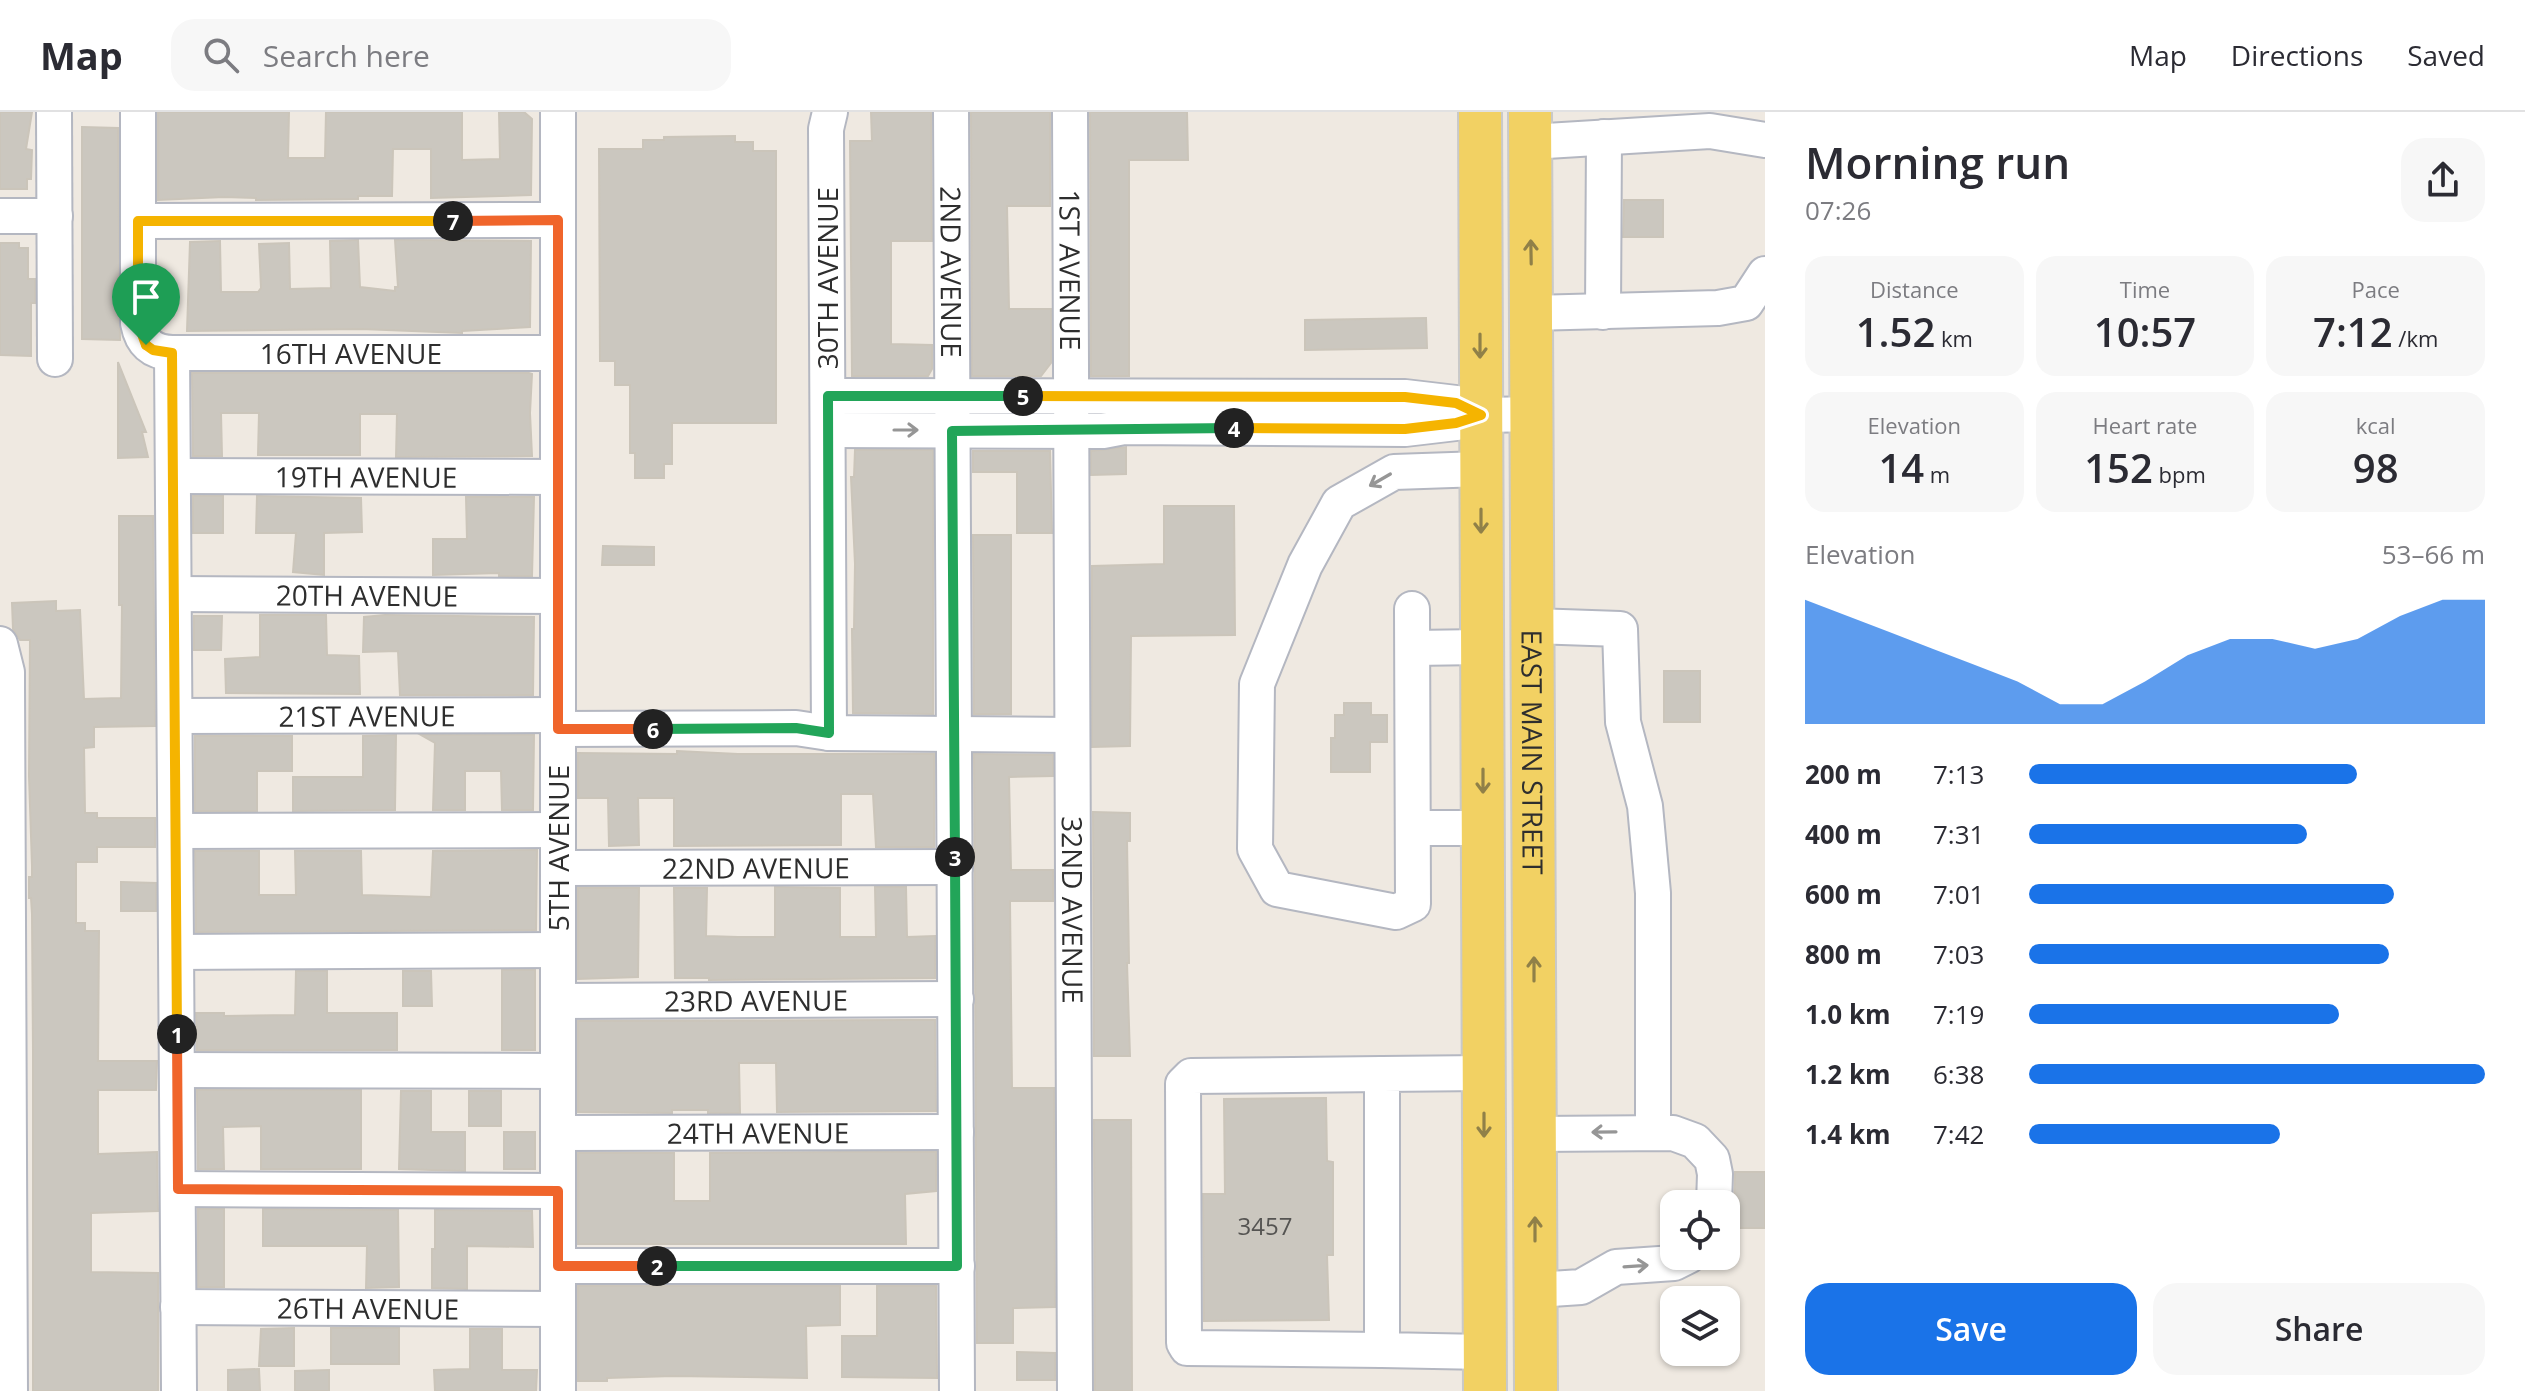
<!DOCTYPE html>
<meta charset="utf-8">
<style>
:root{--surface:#fff;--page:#f7f7f7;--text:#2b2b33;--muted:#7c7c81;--line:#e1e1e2;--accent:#1a73e8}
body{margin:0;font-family:"Open Sans",sans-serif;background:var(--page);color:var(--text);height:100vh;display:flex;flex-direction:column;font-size:30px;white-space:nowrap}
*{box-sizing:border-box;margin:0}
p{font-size:26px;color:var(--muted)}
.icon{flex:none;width:44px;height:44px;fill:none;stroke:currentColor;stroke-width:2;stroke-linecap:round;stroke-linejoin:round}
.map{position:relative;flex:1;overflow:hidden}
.panel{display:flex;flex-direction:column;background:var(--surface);width:760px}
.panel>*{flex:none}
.fabs{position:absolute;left:1660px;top:1078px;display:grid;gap:16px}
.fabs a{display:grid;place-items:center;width:80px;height:80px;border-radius:16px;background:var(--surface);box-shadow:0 2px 6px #0004;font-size:40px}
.pin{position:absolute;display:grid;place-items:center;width:68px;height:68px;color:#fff;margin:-82px -34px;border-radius:50% 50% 50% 0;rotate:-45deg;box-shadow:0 0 8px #0007}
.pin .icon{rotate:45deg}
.km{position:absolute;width:40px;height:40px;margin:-20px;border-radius:50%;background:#222;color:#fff;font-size:22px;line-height:40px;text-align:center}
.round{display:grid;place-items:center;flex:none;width:84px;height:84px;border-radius:24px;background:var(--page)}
.overview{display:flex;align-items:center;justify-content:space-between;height:136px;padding:0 40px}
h1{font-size:44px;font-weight:600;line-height:60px}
.stats{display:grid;grid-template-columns:repeat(3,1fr);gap:12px;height:136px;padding:8px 40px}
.stats div{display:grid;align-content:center;border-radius:20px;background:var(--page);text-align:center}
.stats b{font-size:40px;font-weight:600}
.stats small{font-size:22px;font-weight:400}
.stats p{font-size:22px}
.chart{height:224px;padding:16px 40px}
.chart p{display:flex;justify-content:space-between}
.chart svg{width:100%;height:144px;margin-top:8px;fill:var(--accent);opacity:.7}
.action{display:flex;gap:16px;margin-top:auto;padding:16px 40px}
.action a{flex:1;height:92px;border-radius:24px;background:var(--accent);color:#fff;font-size:32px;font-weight:600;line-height:92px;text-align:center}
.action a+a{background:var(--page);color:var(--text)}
ul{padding:0 40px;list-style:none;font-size:26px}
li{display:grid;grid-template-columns:128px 96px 1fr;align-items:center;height:60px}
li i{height:20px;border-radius:10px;background:var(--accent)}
header{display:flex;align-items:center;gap:48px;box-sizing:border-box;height:112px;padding:0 40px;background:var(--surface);border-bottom:2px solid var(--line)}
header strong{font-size:38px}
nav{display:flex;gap:44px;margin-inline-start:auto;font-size:28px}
.search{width:560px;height:72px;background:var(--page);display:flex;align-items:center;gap:20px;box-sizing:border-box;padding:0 28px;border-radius:24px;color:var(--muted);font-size:30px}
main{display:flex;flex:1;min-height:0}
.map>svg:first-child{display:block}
.building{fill:#cbc7bf;stroke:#cbc5ba;stroke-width:2}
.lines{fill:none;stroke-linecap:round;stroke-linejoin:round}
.minor-casing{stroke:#b4b7c1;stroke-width:38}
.major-casing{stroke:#c9c9c9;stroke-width:46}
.minor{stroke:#fff;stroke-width:34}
.major{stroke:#f2d163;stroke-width:42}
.oneway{stroke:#908048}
.oneway2{stroke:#969696}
.split-1-casing{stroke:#fff;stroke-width:16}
.split-2-casing{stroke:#fff;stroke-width:16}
.split-3-casing{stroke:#fff;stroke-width:16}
.split-4-casing{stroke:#fff;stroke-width:16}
.split-5-casing{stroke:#fff;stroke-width:16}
.split-6-casing{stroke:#fff;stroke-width:16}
.split-7-casing{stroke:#fff;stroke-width:16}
.split-8-casing{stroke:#fff;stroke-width:16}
.split-1{stroke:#f5b400;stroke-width:10}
.split-2{stroke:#f0652b;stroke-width:10}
.split-3{stroke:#22a559;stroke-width:10}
.split-4{stroke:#22a559;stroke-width:10}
.split-5{stroke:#f5b400;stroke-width:10}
.split-6{stroke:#22a559;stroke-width:10}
.split-7{stroke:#f0652b;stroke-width:10}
.split-8{stroke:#f5b400;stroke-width:10}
.labels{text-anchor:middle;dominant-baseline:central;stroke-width:7;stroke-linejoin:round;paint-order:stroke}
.number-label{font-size:24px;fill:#555452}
.street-label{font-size:28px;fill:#2e2e2e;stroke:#fff}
</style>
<header>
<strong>Map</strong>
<div class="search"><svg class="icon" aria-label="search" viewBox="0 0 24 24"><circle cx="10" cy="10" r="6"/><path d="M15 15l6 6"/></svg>Search here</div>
<nav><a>Map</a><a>Directions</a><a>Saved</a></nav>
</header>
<main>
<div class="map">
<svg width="1765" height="1279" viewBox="0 0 1765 1279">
<rect width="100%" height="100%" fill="#efe9e1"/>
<g class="building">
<path d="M0 0H32L26 37 32 38 31 67H27V77H0Z"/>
<path d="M158 0H289L288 46H325L326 0H462V48L500 47 499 0H524L532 7 531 83 431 86V37H393L392 84H358V87L256 88V86L224 85 158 88Z"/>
<path d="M871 0H931L932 129H891V232L932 233V257L928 264H852L850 29H872Z"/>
<path d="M971 0H1050V94H1007L1009 197H1051V251L1041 264H972Z"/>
<path d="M1090 0H1187L1188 48H1129V264H1091Z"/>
<path d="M82 15 118 16 120 228 82 227Z"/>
<path d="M735 24V30H753V39H776V311H672V352H664V366H635V341H630V273H615V249H600L599 37H643V28H664V25Z"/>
<path d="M1624 88H1663V125H1623Z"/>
<path d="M358 128 360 175 395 179V175H398L395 128 531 129 530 215 462 219V221L361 217 187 219 190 130 220 129 221 180H258L261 176 259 132 289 131 290 177 331 176 330 129Z"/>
<path d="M0 131H19V136H28V167H35V191H31V244L0 243Z"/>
<path d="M1426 206 1427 236 1305 238V208Z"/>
<path d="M118 250 146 320H142L148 345 118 346Z"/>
<path d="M192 261H529L532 262 530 301 532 344 396 345 397 302H360V343H258L259 301H221L222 344H193Z"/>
<path d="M1126 335V362L1091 363V339Z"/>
<path d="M855 338H933V602L853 601 852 517H854L855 452 851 365H854Z"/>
<path d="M973 339H1050L1052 421H1017V360H973Z"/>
<rect x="193" y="384" width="30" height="37"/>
<path d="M257 384 361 386 362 420 324 421V463L293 460 296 421H256Z"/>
<path d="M466 385H534L532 464H499V461L433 463V427H467Z"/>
<path d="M1164 394H1234L1235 523 1131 524 1130 634 1092 635V454L1164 452Z"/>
<path d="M119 404H153L155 614 94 615V635L84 636 85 701H97V706H155V735H97V750H76V811H85V819H99L98 949H157L156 978H98V1042L157 1040 158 1099 91 1101V1160L158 1161V1279H33V939L32 802 31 786H29V765H32V754L29 664 30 528H20L13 517 12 491 56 489V499L80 498 84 587 121 586 122 493H119Z"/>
<path d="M973 423H1011V602H974Z"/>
<path d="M603 434 654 435V453H602Z"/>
<path d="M260 503H326L327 543 359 544 360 582 226 581 225 547 260 545Z"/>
<path d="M385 503 534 505 533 583H400L398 539 363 540 364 505Z"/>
<path d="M194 504H222L221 538H194Z"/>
<rect x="1664" y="559" width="36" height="51"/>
<path d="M1344 591H1371V603H1387V630H1370V660H1331V626H1335V603H1344Z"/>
<path d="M396 623 395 698 293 699V665H363V624Z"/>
<path d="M421 623H534L533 698H502L501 659H465V698H433L435 631Z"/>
<path d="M195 624H292V659H257V699H195Z"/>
<path d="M677 639 738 642H934V735H876L873 682H841V733L674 734V686H638L639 733 609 734 608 686H578V641L677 642Z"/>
<path d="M974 642 1053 643V664L1009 665 1011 758H1053V789H1010L1012 976H1054L1055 1195 1013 1196V1231H977Z"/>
<path d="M1093 700 1130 701V729H1127L1129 851H1127L1130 944H1094Z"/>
<path d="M537 738 536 818 196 820 195 739H259V783H296L295 739H361L362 783 431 785 433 739Z"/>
<path d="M121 770 156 771V799H121Z"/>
<path d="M775 775 840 776V825H876L875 775H906L907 825 935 824V866L709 868V866H675L674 776H707L706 824 738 825H775Z"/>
<path d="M578 776H639L638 865 578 867Z"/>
<rect x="502" y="858" width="33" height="80"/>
<path d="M296 859H327V901H397V938H197L196 901H224V904L295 903Z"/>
<path d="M403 859H431L432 894H403Z"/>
<path d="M906 908H935L936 999 777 1000 776 951H739L740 1001H708V998H672V1001L578 1000V909Z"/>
<path d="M197 978H361V1057H261V1014L223 1015 224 1057H198Z"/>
<path d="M401 979H431V1020H465V1059L399 1057Z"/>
<rect x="469" y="979" width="32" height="35"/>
<path d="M1326 986 1327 1049 1333 1050V1143H1327L1329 1208 1204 1209 1203 1082H1225L1224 987Z"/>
<path d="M1094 1008H1131L1132 1279H1095Z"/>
<rect x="504" y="1020" width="31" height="37"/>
<path d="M843 1040H936V1079L905 1082 906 1132H578V1041H674V1089H710V1041Z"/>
<path d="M1735 1060H1765V1116H1729V1104L1734 1093Z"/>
<rect x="198" y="1097" width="26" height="78"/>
<path d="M263 1097 398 1098 399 1175 366 1176 367 1134H263Z"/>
<path d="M435 1098 532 1099 533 1135 467 1134V1177L432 1176V1137H435Z"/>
<path d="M578 1174H840V1213L806 1214 807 1266 673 1264 607 1266V1269H578Z"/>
<path d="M877 1174H936L937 1266 842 1265V1224H877Z"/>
<path d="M294 1216V1254H259L261 1217Z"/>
<rect x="331" y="1216" width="68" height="36"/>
<path d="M470 1217H502V1258H537L536 1279H435L434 1258 470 1257Z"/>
<path d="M1017 1240 1055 1241V1268H1017Z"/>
<path d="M259 1257 260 1279H228V1258Z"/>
<path d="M329 1258V1279H295V1259Z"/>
</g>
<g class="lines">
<g class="minor-casing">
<g id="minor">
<path d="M54 0 55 247"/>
<path id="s1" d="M138 0V211C142 232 152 240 172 241H558"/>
<path d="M558 0V1279"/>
<path id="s2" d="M951 0 957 1279"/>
<path id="s3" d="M1070 0 1075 1279"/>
<path d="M1530 30 1710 19 1765 28"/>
<path d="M0 104H55"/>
<path d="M138 109 558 108"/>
<path d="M1603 200 1604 25"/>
<path d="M1532 201 1718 196 1746 191 1765 162"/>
<path d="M172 241 179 1279"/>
<path d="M828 284 1405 285 1456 291 1481 303"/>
<path d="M828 318 1103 319 1124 315 1405 317 1456 311 1481 303 1533 302"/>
<path id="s4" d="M174 364 558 365"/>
<path id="s5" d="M175 482 558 484"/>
<path d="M1412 497 1413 792 1396 800 1277 777 1255 737 1257 572 1305 453 1339 391 1394 360 1481 357"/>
<path d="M1533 514 1620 517 1623 610 1645 694 1653 781V1020"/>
<path d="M0 532 7 560V574L10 1279"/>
<path d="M1413 536 1482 535"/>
<path id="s6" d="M175 604 558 603"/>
<path d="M558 617 796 616 829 621 1072 623"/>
<path d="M829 621 826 17 830 0"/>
<path d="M1413 716H1483"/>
<path d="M176 719 558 718"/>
<path id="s7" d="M558 756 955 755"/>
<path d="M177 840 558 838"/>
<path id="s8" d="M558 889 956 887"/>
<path d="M177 958 558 959"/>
<path d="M1484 961 1382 962V1238L1485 1240"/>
<path id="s9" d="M558 1021 956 1020"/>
<path d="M1535 1022 1673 1021 1695 1029 1712 1047 1715 1062 1714 1092"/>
<path d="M178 1077 558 1079"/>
<path d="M558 1154H957"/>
<path d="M1536 1178 1581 1175 1616 1155 1674 1151 1688 1144"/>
<path id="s10" d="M178 1195 558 1197"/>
<path d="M1382 1238 1187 1236 1184 1231 1183 972 1191 964 1382 962"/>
</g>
</g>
<g class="major-casing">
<g id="major">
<path d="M1480 0 1485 1279"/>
<path id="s11" d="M1530 0 1536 1279"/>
</g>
</g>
<use href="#minor" class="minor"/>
<use href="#major" class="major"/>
</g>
<defs><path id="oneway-shaft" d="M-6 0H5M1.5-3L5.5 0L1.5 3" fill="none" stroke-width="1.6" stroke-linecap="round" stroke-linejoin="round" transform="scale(2)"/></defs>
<g class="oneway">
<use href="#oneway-shaft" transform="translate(1531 140) rotate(-91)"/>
<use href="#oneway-shaft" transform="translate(1480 234) rotate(90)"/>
<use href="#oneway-shaft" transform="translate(1481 409) rotate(90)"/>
<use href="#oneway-shaft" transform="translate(1483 669) rotate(90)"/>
<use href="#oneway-shaft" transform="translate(1534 857) rotate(-90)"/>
<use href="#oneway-shaft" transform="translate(1484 1013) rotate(90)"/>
<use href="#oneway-shaft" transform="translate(1535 1117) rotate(-90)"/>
</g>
<g class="oneway2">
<use href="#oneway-shaft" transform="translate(906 318)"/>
<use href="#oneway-shaft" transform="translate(1380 368) rotate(150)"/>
<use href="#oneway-shaft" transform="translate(1604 1020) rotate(179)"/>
<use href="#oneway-shaft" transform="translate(1636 1154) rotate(-4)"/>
</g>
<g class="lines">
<g class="split-1-casing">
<path id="split-1" d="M146 233 153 238 172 241 177 922"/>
</g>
<g class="split-2-casing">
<path id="split-2" d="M177 922 178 1077 558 1079V1154H657"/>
</g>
<g class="split-3-casing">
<path id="split-3" d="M657 1154H957L955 745"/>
</g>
<g class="split-4-casing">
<path id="split-4" d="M955 745 952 319 1234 316"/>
</g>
<g class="split-5-casing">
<path id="split-5" d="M1023 284 1405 285 1456 291 1481 303 1456 311 1405 317 1234 316"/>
</g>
<g class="split-6-casing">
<path id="split-6" d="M653 617 796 616 829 621 828 284H1023"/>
</g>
<g class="split-7-casing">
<path id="split-7" d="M453 109 558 108V617H653"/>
</g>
<g class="split-8-casing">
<path id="split-8" d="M146 233 138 211V109H453"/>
</g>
<use href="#split-1" class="split-1"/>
<use href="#split-2" class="split-2"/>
<use href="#split-3" class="split-3"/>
<use href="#split-4" class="split-4"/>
<use href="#split-5" class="split-5"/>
<use href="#split-6" class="split-6"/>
<use href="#split-7" class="split-7"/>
<use href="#split-8" class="split-8"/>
</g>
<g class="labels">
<g class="number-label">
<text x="1265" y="1113">3457</text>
</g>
<g class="street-label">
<text stroke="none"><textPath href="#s2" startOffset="160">2ND AVENUE</textPath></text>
<text stroke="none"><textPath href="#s3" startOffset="158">1ST AVENUE</textPath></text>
<text transform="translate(827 166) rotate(-90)">30TH AVENUE</text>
<text stroke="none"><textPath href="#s1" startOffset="440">16TH AVENUE</textPath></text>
<text stroke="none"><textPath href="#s4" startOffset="192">19TH AVENUE</textPath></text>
<text stroke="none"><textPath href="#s5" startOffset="192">20TH AVENUE</textPath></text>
<text stroke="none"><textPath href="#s6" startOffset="192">21ST AVENUE</textPath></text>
<text stroke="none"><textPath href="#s11" startOffset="640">EAST MAIN STREET</textPath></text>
<text transform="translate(558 736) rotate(-90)">5TH AVENUE</text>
<text stroke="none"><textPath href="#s7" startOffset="198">22ND AVENUE</textPath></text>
<text stroke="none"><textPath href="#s3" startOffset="798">32ND AVENUE</textPath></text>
<text stroke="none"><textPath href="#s8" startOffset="198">23RD AVENUE</textPath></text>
<text stroke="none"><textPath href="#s9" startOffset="200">24TH AVENUE</textPath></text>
<text stroke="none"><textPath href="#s10" startOffset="190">26TH AVENUE</textPath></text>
</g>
</g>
</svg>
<div class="fabs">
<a><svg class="icon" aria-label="locate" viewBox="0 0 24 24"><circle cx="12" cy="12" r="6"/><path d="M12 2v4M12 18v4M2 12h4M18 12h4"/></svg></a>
<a><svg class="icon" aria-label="layers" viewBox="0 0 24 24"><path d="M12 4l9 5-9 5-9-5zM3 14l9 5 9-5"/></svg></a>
</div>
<div class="pin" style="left:146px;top:233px;background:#1e9e55"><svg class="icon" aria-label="arrive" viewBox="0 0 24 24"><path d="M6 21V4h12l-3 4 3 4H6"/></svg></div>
<b class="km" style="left:177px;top:922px">1</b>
<b class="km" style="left:657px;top:1154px">2</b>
<b class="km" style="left:955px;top:745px">3</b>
<b class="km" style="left:1234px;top:316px">4</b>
<b class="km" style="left:1023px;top:284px">5</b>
<b class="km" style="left:653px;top:617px">6</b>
<b class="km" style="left:453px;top:109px">7</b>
</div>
<section class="panel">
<div class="overview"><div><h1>Morning run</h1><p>07:26</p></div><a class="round"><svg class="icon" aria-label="share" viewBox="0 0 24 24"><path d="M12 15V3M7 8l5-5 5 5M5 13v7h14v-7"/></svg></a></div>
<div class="stats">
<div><p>Distance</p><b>1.52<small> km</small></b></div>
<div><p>Time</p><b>10:57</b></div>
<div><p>Pace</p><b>7:12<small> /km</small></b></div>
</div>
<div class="stats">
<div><p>Elevation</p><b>14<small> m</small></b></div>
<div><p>Heart rate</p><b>152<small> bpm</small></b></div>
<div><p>kcal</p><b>98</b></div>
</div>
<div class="chart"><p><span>Elevation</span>53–66 m</p>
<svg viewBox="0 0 160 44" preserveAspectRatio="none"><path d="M0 44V6L10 11L20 16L30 21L40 26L50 31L60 38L70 38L80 31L90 23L100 18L110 18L120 21L130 18L140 11L150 6L160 6V44z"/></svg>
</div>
<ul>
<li><b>200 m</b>7:13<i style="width:72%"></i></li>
<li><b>400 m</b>7:31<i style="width:61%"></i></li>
<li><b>600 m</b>7:01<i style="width:80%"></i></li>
<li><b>800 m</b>7:03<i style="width:79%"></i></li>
<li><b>1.0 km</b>7:19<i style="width:68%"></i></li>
<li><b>1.2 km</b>6:38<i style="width:100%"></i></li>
<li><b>1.4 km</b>7:42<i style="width:55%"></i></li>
</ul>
<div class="action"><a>Save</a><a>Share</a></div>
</section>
</main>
